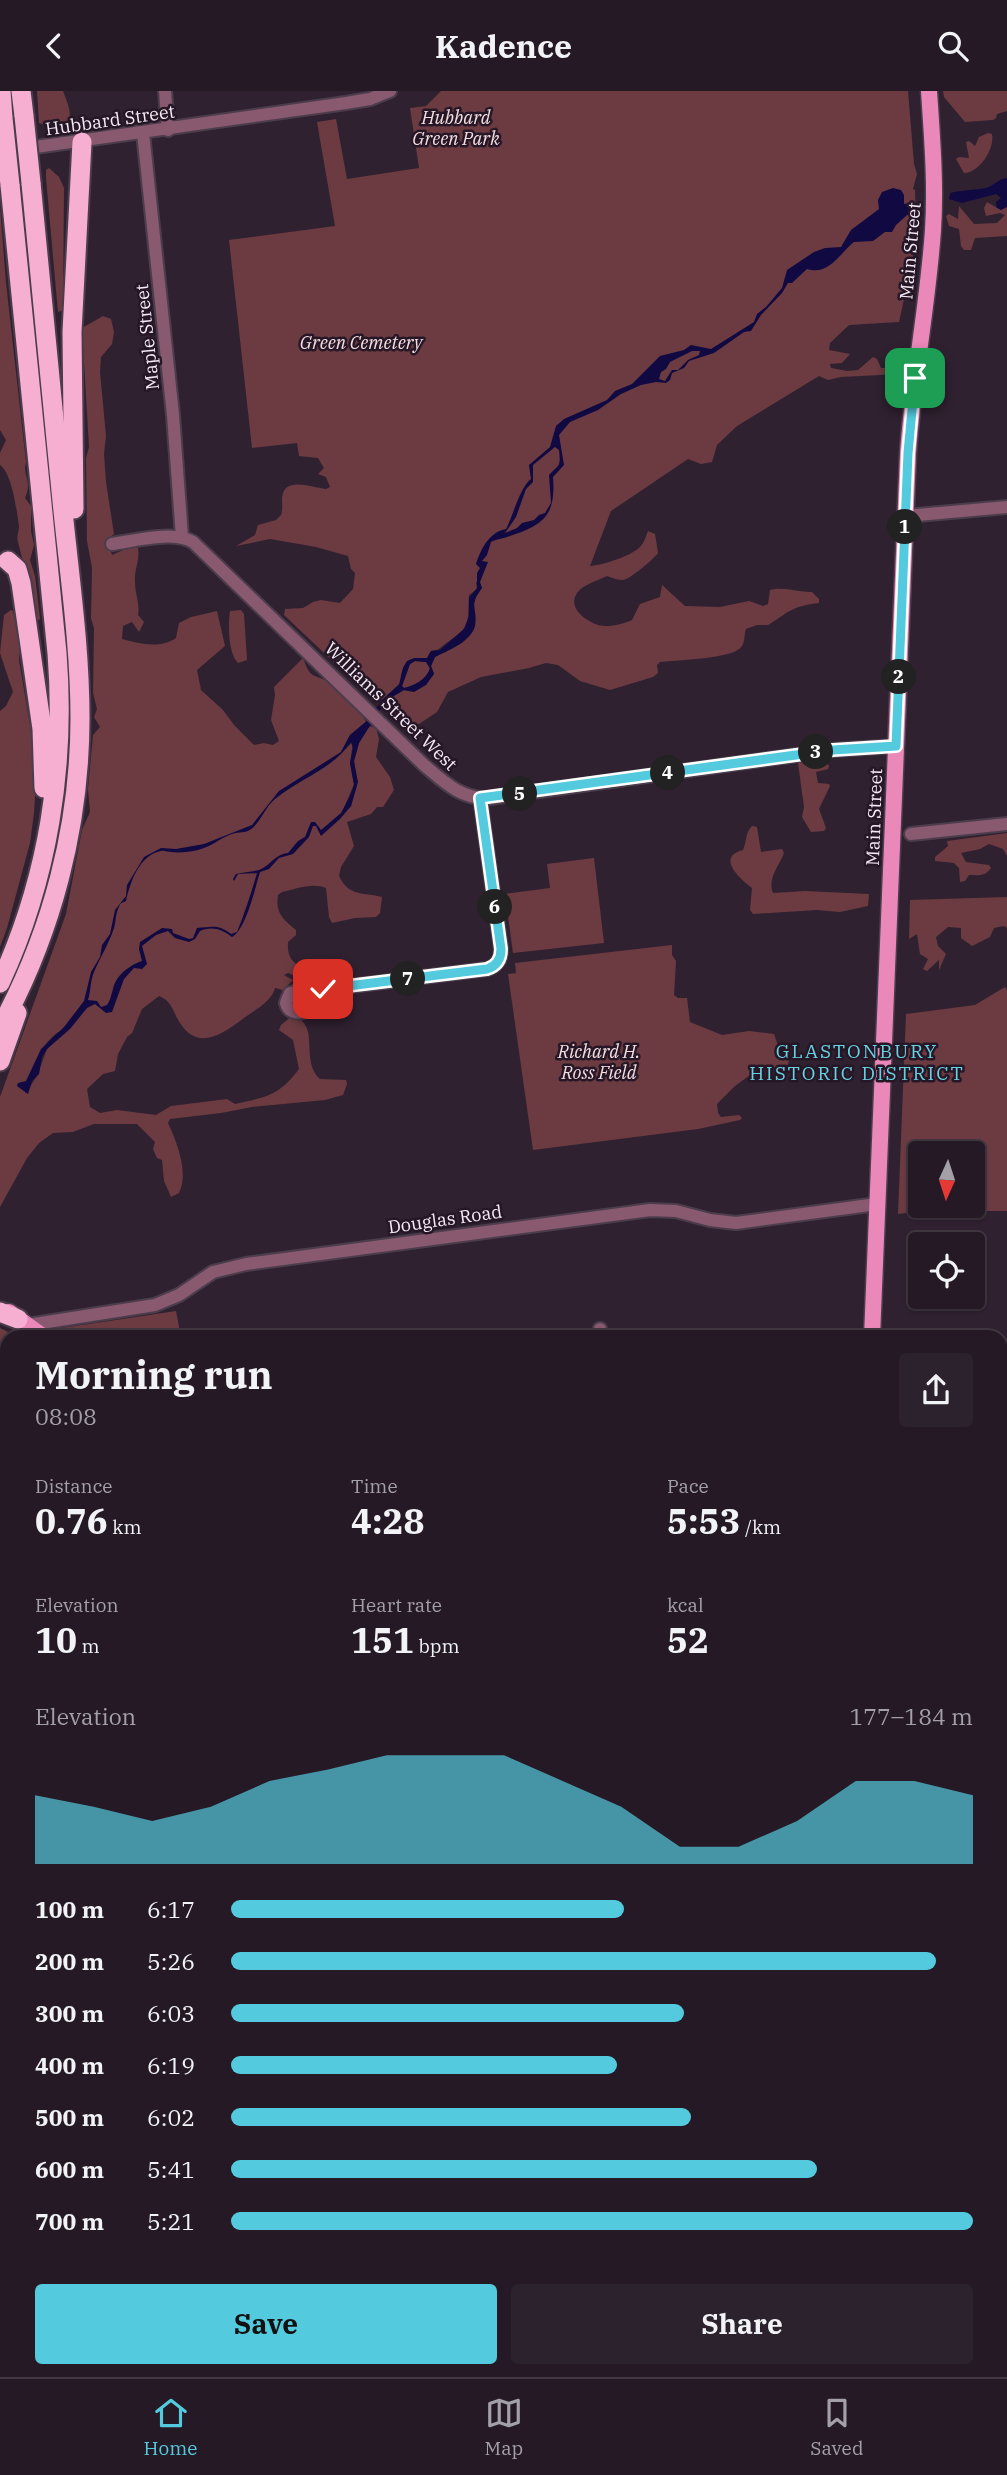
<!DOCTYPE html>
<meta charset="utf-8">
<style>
:root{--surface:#241925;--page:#2c222d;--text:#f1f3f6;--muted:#a3a0a7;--line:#413842;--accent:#54cade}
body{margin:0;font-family:"IBM Plex Serif",serif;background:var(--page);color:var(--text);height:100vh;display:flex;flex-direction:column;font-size:26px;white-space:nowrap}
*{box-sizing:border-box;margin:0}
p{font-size:23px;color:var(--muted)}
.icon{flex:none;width:38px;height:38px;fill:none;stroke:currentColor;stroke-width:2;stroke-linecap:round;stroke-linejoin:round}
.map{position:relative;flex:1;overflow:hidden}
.details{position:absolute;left:0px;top:1239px;width:1008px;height:1048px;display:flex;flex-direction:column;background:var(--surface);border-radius:21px 21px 0 0;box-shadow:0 2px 5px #0004,0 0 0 2px var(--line)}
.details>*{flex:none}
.needle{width:46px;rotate:183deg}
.controls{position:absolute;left:908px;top:1050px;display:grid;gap:14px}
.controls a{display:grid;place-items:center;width:77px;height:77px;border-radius:7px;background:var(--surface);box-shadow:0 2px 5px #0004,0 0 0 2px var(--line);font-size:35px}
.pin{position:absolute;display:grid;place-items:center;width:60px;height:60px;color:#fff;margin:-30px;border-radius:14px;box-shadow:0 4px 10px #0006}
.km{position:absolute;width:35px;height:35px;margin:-18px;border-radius:50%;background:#222;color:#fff;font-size:19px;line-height:35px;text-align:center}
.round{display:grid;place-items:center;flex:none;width:74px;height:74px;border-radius:7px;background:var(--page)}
.overview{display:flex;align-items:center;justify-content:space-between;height:119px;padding:0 35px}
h1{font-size:38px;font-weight:700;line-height:52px}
.stats{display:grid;grid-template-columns:repeat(3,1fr);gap:10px;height:119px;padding:7px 35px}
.stats div{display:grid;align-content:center}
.stats b{font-size:35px;font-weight:700}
.stats small{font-size:19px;font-weight:400}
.stats p{font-size:19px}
.chart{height:196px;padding:14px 35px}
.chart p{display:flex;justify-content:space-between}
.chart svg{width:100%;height:126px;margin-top:7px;fill:var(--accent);opacity:.7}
.cta{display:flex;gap:14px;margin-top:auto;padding:14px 35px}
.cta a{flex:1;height:80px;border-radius:7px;background:var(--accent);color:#111;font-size:28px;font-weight:700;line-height:80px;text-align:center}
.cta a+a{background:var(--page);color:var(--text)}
ul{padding:0 35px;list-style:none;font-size:23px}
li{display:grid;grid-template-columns:112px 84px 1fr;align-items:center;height:52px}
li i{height:18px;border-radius:9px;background:var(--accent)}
header{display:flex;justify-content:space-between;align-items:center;height:91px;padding:0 35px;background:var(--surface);font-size:32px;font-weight:700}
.menu{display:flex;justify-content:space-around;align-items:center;height:98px;border-top:2px solid var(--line);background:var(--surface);font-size:19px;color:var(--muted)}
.menu a{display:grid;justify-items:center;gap:4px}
.menu .current{color:var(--accent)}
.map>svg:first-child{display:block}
.green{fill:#6b3b41;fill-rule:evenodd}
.water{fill:#110941;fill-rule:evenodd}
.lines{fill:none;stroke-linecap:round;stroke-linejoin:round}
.minor-casing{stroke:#4c3d4c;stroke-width:16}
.major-casing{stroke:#4c3d4c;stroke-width:19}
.highway-casing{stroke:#4c3d4c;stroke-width:23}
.minor{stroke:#895970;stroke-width:12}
.major{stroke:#eb88ba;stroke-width:16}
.highway{stroke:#f7afd1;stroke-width:19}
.highway-bridge-casing{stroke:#4c3d4c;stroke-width:23;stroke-linecap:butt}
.highway-bridge{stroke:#f7afd1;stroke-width:19}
.route-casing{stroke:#fff;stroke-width:14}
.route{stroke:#54cade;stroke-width:9}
.labels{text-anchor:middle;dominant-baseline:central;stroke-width:5;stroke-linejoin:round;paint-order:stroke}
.park-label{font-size:18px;font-style:italic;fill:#f4dddf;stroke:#261727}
.street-label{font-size:18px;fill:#f5eaf5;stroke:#261727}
.neighbourhood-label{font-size:19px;letter-spacing:2px;fill:#67d0e1;stroke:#261727}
</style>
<header><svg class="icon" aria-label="back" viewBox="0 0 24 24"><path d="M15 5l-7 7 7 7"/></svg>Kadence<svg class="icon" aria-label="search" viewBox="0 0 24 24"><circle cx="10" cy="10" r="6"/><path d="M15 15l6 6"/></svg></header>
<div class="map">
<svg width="1007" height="2286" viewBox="0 0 1007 2286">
<rect width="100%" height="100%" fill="#302131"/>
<g class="green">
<path d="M37 0H63C67 10 73 24 68 34L55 36 39 32Z"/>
<path d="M441 0H908L914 73 917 83 913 98 915 99 916 139 912 158 913 167 899 231 849 234 830 252 829 259 850 263 842 272 830 273 831 277 847 280 858 279 873 266 877 268 881 277H899V283L841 286 828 289 819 285 737 335 717 354 712 371 701 373 688 368 611 420 590 475C603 474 631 465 640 456 644 452 646 445 648 440L655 443 658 462C655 467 629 489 623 489 618 489 612 487 607 485 599 489 582 494 577 502 567 517 586 530 598 534 608 537 623 533 632 529L640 513 660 506 662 494 685 515 720 516 749 510 763 515 768 513 770 499C782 495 798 501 812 501L819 508V512C792 515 789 521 768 534H757L746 538C744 543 745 551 742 555 735 568 676 569 660 571L657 574 658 582 653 586 610 599 580 590 558 574 546 572 529 577 481 586 448 601 437 621 419 633 402 634 388 623 384 613 392 606 404 599C417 603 427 592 434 583L431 575 435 566 462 552 473 539V510L482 497 479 490 476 491 477 498 469 504C467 536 472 534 445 553 439 557 440 559 431 560L427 567C406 568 403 570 400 592L382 609 360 596 284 524 285 518 303 517 313 511 321 509 340 512 353 498 355 482 351 478 348 465 316 456 270 448 236 455 255 444 258 434 276 429 281 424C283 418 282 414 282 407 284 385 310 396 326 398L330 396 326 386 318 383 324 377 318 367 299 365 297 352 252 357 229 149 335 135 317 31 336 28 347 88 419 77 410 17 426 15Z"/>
<path d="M943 0H1007V20L997 23 996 27 993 29 965 31 944 6Z"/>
<path d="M988 42 992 43C995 58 979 82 964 82L956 68 959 66 969 67 966 51 969 50 975 55 979 46Z"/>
<path d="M49 77 59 86 64 97 63 216V219L58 221 46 87V79Z"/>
<path d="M987 111 997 117 1007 116V145L975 147 971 159H964L961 155 959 138 949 135 946 125 949 123 958 128 959 115 974 133 997 132 1005 124 1000 122 986 125 984 117Z"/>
<path d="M0 115 6 192 26 371C22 385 33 390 25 407L31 415V440L34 454 30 469 35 485 40 528 36 531C31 504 25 478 18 451 16 446 19 441 19 435 17 421 12 382 0 374V362L6 349 0 339Z"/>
<path d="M103 225 111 228 114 241 112 253 101 266 100 281 106 345 104 363 106 391 114 443 107 449 112 464 132 455 138 457C140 470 134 478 135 491 135 503 140 512 138 524L144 531 139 541 132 531 123 535 122 548C140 553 160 558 176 547L179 532 191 526 217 520 225 555 197 579 201 599 223 619 234 634 254 654 264 652 273 654 279 650 271 629 275 604 274 596 303 567C311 590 314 582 331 592 341 598 362 621 366 631L350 644 341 661 333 669 353 651 350 672 354 693 344 717 345 721 351 715 357 694 354 670 359 652 369 635 376 637 379 648 376 666 390 686 394 699 383 716H377L371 723 347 731 354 755 341 776 339 785C349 806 363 801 382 806L380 822 376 826 355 827 332 832 329 826 326 797C313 791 295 798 282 801L278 804C275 822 283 828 296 839V844L288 851C287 870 294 871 308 882V887H299L288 882 284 884 293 889 283 899 275 897C272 910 255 919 244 927 218 947 194 961 176 925 172 916 169 909 159 905L142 918 132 942 127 946 118 963 115 980 103 983 87 998 90 1016 100 1022 117 1019 156 1024 171 1015 227 1008 235 1013C266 1006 279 1005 299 978L293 949 279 939 281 934 292 925C322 933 299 968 320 988L346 989 347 993 343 1004 325 1009 252 1016 221 1022 170 1028 168 1032C177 1051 189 1082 179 1102L171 1106 164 1090 162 1069 157 1067 153 1058 155 1051 137 1033H94L73 1041 53 1042 39 1052 27 1067 0 1116V1006L66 823 82 739 90 721 88 698 93 644 100 636 94 626 97 618 93 602 94 537 91 527 92 477 87 450 86 367 89 356 82 237ZM58 941 59 946 47 958 37 985 26 1002 24 998C25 992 28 989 31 983 39 966 42 953 58 941Z"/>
<path d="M11 519 13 520 20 556 19 569 37 676 34 722 30 752 7 837 0 856V620L6 615 13 601 0 562 4 524Z"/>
<path d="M241 519 244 523 247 569 238 572C228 562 228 534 230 520Z"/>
<path d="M415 570 426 571 430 578C427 588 414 595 404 597L402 595 410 573Z"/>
<path d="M822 667 829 675 828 678 816 681 818 692 829 693 830 695 819 718 826 737 824 740 811 741 802 726 804 716 798 672 799 670Z"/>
<path d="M752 735 757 736 761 761 782 758 784 762C779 775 767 788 773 802L805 800 869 803 868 815 840 821 817 819 753 823 750 819 752 797C739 787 716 766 743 759 747 750 745 742 752 735Z"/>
<path d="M1007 742V765L1003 758 989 753 980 758 961 762 966 771 989 774 991 777C985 786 978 784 969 784L965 790 960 791 959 777 954 772 935 770V766L948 755 947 750Z"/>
<path d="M594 767 604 852 513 862 505 803 550 797 547 773Z"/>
<path d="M1007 806V837L1004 835 994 837 990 846 972 855 961 847V837L948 836 936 846 938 855 946 863 939 879V869L927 880 923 878 928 868 920 863 917 843 909 848 910 809Z"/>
<path d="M672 854V864L676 870 674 904 678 907H687L690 931 722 944 749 940 774 943 781 963 789 968 787 980 781 984 776 980 761 976 735 995 717 1013 718 1022 721 1026 739 1024 742 1027 740 1029 698 1038 533 1059 508 883 516 882 515 872Z"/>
<path d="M1005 896 1007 899V1120H976L966 1115H973V1062H920V1115H961L898 1123 906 923 975 914Z"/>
<path d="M176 1220 181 1246H75L62 1237Z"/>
<path d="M0 1237 18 1246H7V1269H0Z"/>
<path d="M7 1441 5 1479 0 1482V1455L6 1452Z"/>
<path d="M1001 1487 1007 1488V1675L1001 1676Z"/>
<path d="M7 1734V1800L0 1801V1735Z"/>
</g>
<g class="water">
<path d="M1007 87V116L1001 119 997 117 996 111 1001 107 996 103 962 112 949 108 950 102C961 99 974 99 986 97 995 94 998 88 1007 87Z"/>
<path d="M893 97 901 99 904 104V113L913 111 916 116 896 134 892 141H885L873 150 854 151C840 162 829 185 807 178L792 192H788L782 202 761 224 751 240 744 241 714 262 689 270 684 277 672 282 670 289 666 292 656 291 641 294 621 303 598 319 570 331 559 344 564 374 553 386C556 425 544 434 507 446 501 448 496 448 491 451L487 464 482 470 488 471 480 491 482 497C468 515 478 517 475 535 471 551 447 560 435 566L431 575 434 583 426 594 414 601 404 599 392 606 382 616 359 652 354 670 358 691 351 715 340 728 321 745 316 735H313L309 746 293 763 279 767 269 778 260 781C255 797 246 839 232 846 221 838 213 835 200 840L195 848 189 851 175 847 168 840 156 844 142 855 147 873 142 878 134 877 124 888 112 921 106 922 95 913 87 917 70 938 47 958 42 966 39 983 32 990 28 1003 17 995 18 992 26 990 41 958 64 936 84 910 91 881 100 866 102 854 110 843 115 819 126 805 127 794 144 766 161 757 176 758 204 753 252 734 279 700 341 661 350 644 368 629 382 609 399 594 403 577 407 570 414 567H427L431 560 440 559 464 538 469 525V507L477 497V482L480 477 476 473C481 458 489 441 506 438 513 425 520 396 531 388L529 374 550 356 556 335 564 328 607 309 615 300 632 293 660 265 684 259 691 254 711 258 754 231 757 223 766 216 782 197 787 179 814 161 825 157 841 156 851 139 879 118 878 109 882 101ZM692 260H700L699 264 688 269 678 279H672L665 290 659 288 661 281 666 278 670 271ZM555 356 559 359C561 377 559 373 549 384L551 412 545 422 539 424 534 429 522 432 517 437 505 442 516 426 526 398 533 391V374ZM415 570 426 571 430 577C427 588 414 595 404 597L402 595 410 573ZM351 651 353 657 350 672 354 694 350 705 341 722 321 739 315 731H311L305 746 298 750 288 762C275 763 271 774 259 779 252 781 244 781 236 783L233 788 234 790 238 783 257 782C251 803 245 821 237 841L231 843C219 833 211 836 197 837L193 847 189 848 173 842 172 838 162 837 140 851 139 858 142 870C130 874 116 884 113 898 111 904 111 908 107 914L101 916 97 910 88 909C91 900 90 890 94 881 100 867 108 854 113 840 116 833 115 825 118 818 121 811 120 813 126 810 130 792 139 764 161 760 163 759 169 761 171 761 179 762 190 761 198 759 211 756 220 747 232 743 236 741 244 742 248 740 260 734 264 717 275 708 299 688 333 678 351 651Z"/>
</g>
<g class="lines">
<g class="minor-casing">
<g id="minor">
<path d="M165 0 168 39"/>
<path d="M143 42 173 324 182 446"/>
<path d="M0 61 346 12 370 8 390 0"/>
<path d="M906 425 1007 416"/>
<path d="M112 453C134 450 173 439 193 451L424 674C444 691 462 709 489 707L833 659 896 655"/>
<path d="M911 743 1007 733"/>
<path d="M313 897 327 898 303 921C295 923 288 920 286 912L290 902Z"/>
<path d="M327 898 487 878C497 875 501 869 501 858L480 707"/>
<path d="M28 1234 155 1214 179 1204 213 1181 246 1173 650 1119 676 1120 710 1129 736 1132 877 1113"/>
<path d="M600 1238V1246"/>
<path d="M0 1343 7 1337"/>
<path d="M0 1528H7"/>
<path d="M0 1652 7 1651"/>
<path d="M1001 2028 1007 2027"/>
<path d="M0 2235 3 2286"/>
<path d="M335 2280 336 2286"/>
<path d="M885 2280 887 2286"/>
<path d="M386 2286 428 2280"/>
</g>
</g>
<g class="major-casing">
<g id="major">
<path d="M9 1221 44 1246"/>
<path d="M872 1246 908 362C913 287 928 213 933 139 936 92 932 46 929 0"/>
<path d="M0 2045 7 2041"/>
<path d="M1001 2128 1007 2138"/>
<path d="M505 2280V2286"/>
</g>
</g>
<g class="highway-casing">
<g id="highway">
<path d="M1 0 3 27"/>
<path d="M21 0 24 25"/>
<path d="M74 418 72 241 82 51"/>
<path d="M8 470 17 478 21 492 42 638 44 697"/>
<path d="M0 892C48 789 66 675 57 562L10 94"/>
<path d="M0 937C52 842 80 735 80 627 80 554 69 482 62 410 52 304 41 198 31 92"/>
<path d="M0 970 17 922"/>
<path d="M0 1221 18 1228"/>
</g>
</g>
<use href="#minor" class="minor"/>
<use href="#major" class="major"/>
<use href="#highway" class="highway"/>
<g class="highway-bridge-casing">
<g id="highway-bridge">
<path d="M24 25 31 92"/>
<path d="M3 27 10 94"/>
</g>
</g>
<use href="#highway-bridge" class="highway-bridge"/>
</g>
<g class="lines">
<g class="route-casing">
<path id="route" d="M323 898 487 878C497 875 501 868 501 858L480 707 833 659 896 655 908 362 915 287"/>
</g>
<use href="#route" class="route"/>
</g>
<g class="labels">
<g class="park-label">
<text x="456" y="26">Hubbard<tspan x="456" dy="21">Green Park</tspan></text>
<text x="361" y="251">Green Cemetery</text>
<text x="599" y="960">Richard H.<tspan x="599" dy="21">Ross Field</tspan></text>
</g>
<g class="street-label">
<text transform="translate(110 29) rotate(-8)">Hubbard Street</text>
<text transform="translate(910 160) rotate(-85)">Main Street</text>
<text transform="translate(147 246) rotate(-96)">Maple Street</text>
<text transform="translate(391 615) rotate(44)">Williams Street West</text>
<text transform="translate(874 726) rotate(-88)">Main Street</text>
<text transform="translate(445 1128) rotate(-8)">Douglas Road</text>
</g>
<g class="neighbourhood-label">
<text x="857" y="960">GLASTONBURY<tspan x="857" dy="22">HISTORIC DISTRICT</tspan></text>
</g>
</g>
</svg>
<div class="controls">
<a><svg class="needle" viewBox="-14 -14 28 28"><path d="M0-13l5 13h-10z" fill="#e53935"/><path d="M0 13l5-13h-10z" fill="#a3a0a7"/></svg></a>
<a><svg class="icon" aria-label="locate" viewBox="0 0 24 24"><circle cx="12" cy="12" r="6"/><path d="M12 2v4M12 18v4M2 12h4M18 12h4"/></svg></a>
</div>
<div class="pin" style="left:915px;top:287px;background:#1e9e55"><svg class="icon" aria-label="arrive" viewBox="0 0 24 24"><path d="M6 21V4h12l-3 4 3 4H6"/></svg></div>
<div class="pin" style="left:323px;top:898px;background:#d93025"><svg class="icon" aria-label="check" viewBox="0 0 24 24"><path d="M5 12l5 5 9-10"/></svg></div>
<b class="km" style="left:905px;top:436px">1</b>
<b class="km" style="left:899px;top:586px">2</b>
<b class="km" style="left:816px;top:661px">3</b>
<b class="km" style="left:668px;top:682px">4</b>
<b class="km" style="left:520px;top:703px">5</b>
<b class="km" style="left:495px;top:816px">6</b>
<b class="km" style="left:408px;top:888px">7</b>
<section class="details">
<div class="overview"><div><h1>Morning run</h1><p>08:08</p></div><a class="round"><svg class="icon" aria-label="share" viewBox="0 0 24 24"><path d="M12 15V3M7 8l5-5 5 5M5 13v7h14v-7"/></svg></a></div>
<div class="stats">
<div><p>Distance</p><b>0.76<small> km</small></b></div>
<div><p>Time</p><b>4:28</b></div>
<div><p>Pace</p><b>5:53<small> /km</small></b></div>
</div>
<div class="stats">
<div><p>Elevation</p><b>10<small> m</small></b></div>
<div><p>Heart rate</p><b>151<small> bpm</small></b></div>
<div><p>kcal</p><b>52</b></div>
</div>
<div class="chart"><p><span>Elevation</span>177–184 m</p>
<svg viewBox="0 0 160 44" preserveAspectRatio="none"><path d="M0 44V20L10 24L20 29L30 24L40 15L50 11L60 6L70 6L80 6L90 15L100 24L110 38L120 38L130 29L140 15L150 15L160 20V44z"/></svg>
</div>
<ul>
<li><b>100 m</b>6:17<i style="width:53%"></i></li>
<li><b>200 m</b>5:26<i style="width:95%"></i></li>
<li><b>300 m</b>6:03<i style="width:61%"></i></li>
<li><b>400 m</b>6:19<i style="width:52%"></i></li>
<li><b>500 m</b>6:02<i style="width:62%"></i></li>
<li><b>600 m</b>5:41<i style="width:79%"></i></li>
<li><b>700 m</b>5:21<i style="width:100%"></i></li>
</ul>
<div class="cta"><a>Save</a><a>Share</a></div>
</section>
</div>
<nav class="menu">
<a class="current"><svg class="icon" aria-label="home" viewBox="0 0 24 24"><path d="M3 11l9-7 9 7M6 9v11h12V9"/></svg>Home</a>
<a><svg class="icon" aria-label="map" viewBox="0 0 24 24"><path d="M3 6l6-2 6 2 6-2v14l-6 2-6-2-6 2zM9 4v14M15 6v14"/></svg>Map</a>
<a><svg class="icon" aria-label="saved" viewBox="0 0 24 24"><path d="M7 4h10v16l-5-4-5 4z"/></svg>Saved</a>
</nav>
